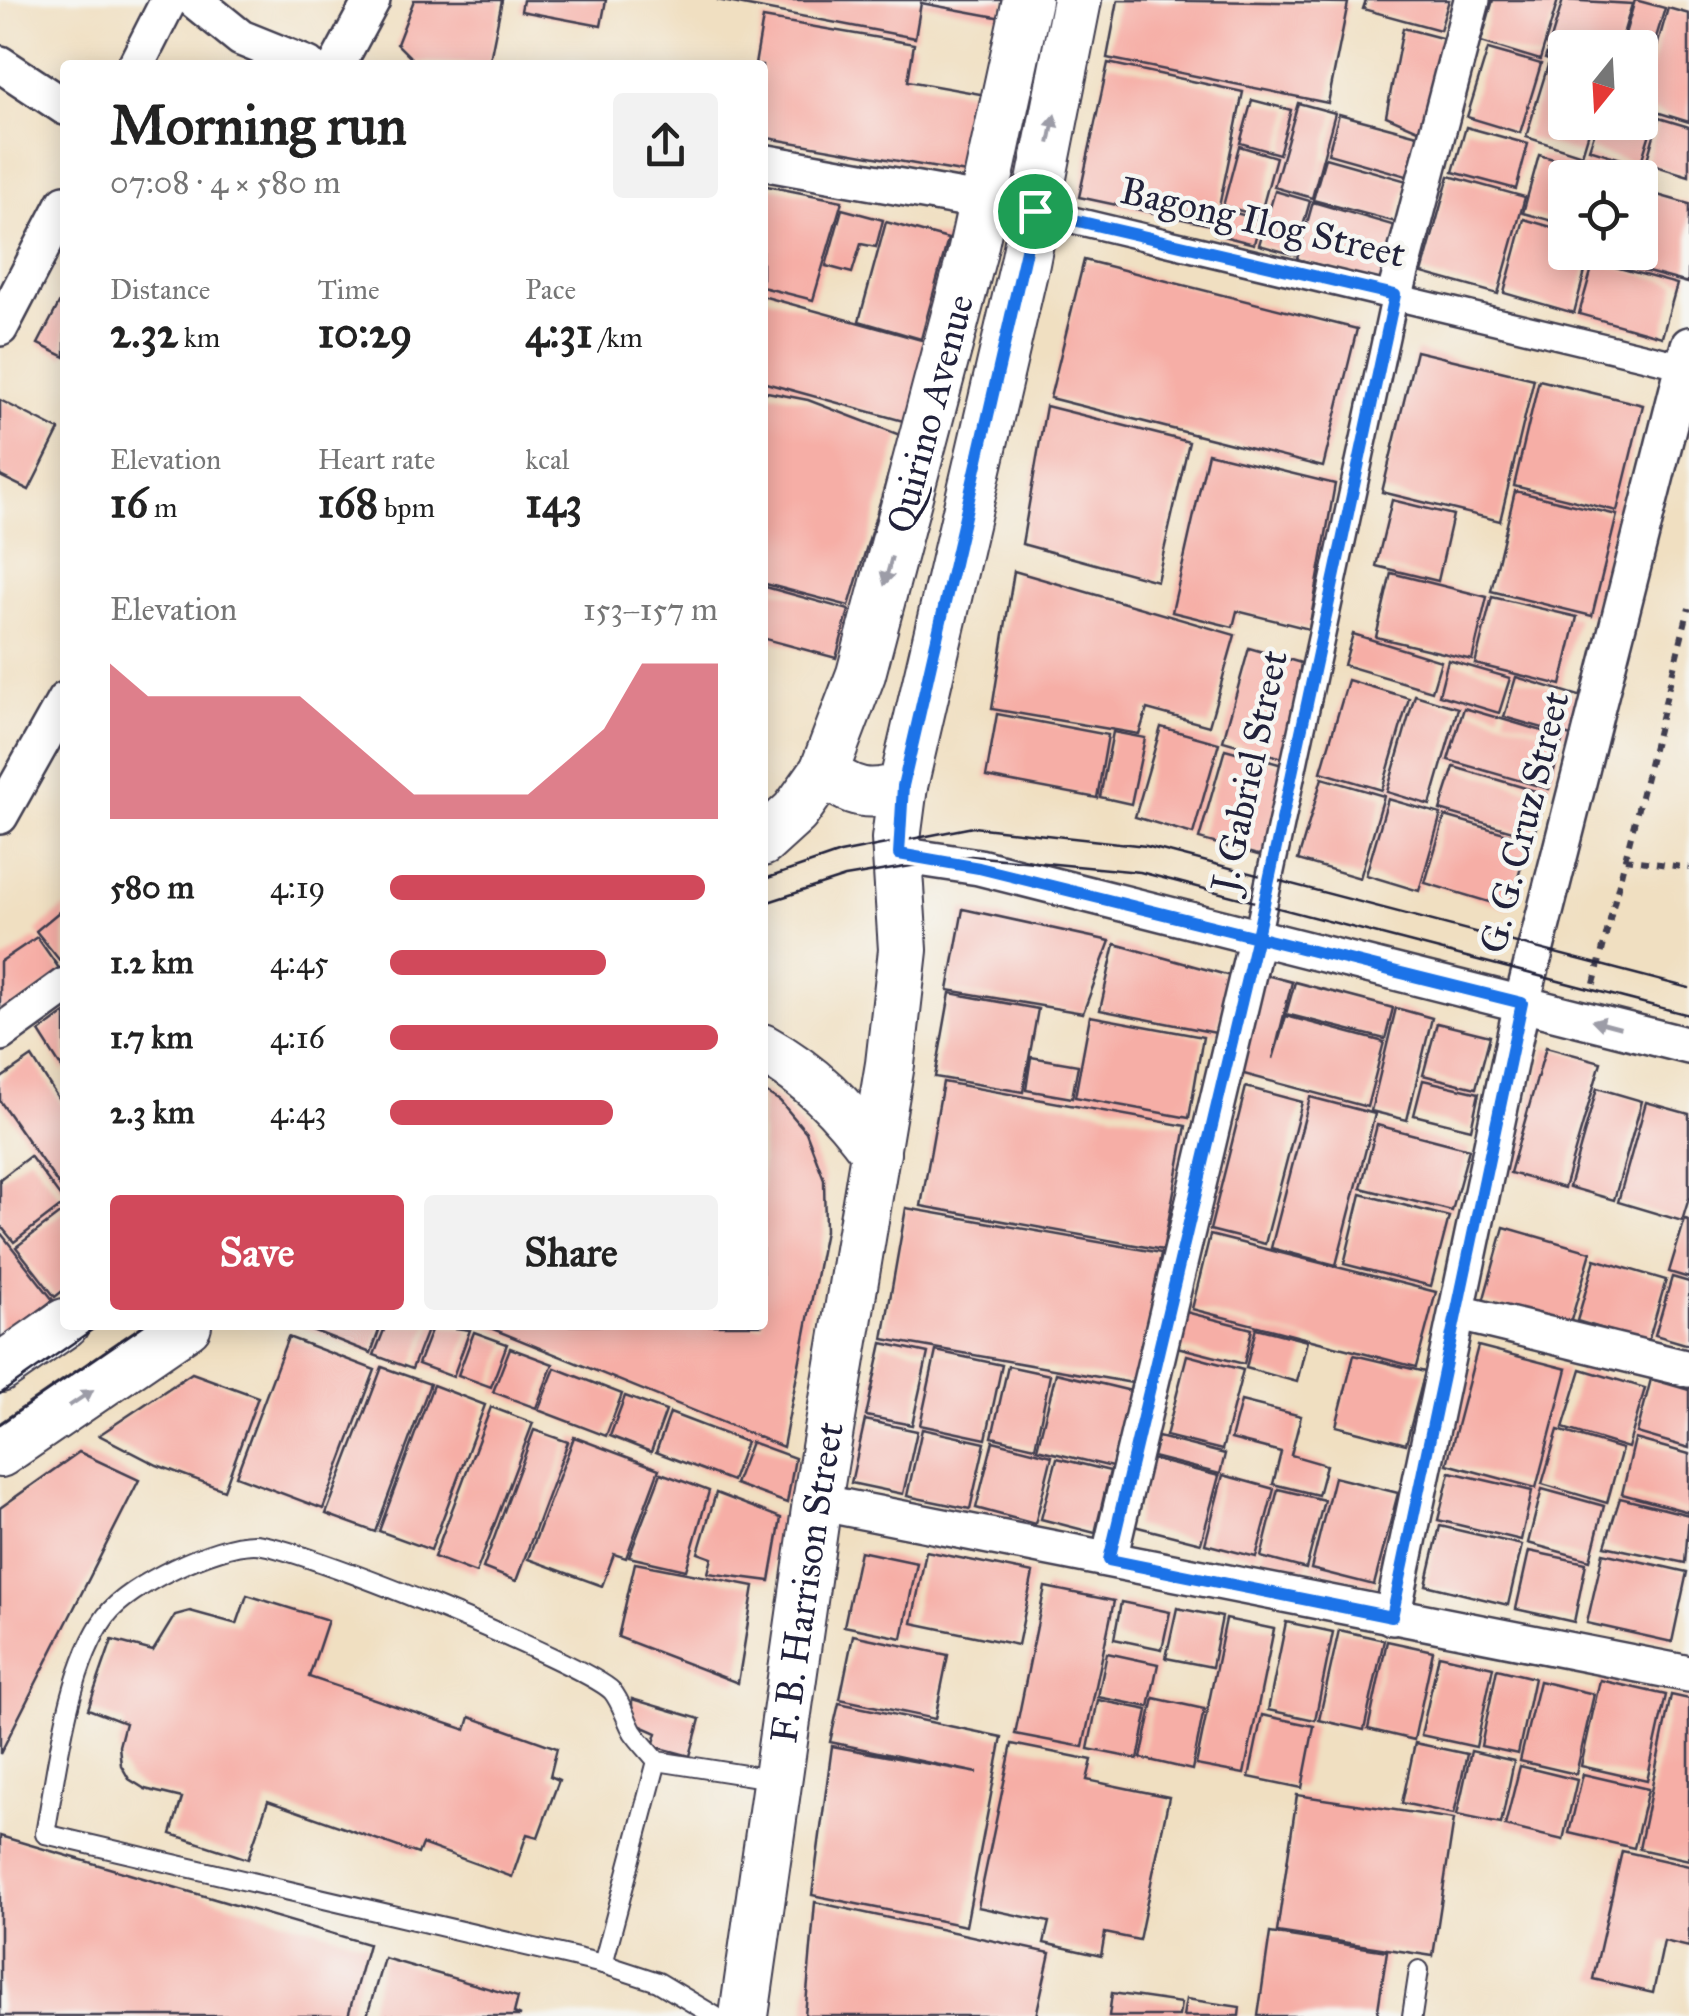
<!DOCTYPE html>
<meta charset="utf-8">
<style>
:root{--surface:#fff;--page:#f2f2f2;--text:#222;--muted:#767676;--accent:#d1495b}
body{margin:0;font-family:"IM FELL Great Primer",serif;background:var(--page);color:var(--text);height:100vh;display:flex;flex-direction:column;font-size:38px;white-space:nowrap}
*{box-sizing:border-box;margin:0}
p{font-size:32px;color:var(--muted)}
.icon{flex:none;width:55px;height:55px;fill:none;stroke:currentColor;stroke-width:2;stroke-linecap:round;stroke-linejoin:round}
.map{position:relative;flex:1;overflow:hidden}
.sheet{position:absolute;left:60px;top:60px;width:708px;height:1270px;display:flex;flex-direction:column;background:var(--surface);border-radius:10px;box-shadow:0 5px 25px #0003}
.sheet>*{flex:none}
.needle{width:65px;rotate:198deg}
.controls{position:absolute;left:1548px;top:30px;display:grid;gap:20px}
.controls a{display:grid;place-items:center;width:110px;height:110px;border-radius:10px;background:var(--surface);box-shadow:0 5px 25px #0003;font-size:50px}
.pin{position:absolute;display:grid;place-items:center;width:85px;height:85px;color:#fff;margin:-42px;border:5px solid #fff;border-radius:50%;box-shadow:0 2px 10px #0007}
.round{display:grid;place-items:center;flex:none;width:105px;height:105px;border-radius:10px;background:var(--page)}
.summary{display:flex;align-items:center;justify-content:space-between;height:170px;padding:0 50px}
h1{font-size:55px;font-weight:700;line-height:75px}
.metrics{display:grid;grid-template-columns:repeat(3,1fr);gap:15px;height:170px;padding:10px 50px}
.metrics div{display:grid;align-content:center}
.metrics b{font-size:42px;font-weight:700}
.metrics small{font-size:28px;font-weight:400}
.metrics p{font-size:28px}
.chart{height:280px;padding:20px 50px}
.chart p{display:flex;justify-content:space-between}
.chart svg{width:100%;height:180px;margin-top:10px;fill:var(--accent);opacity:.7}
.primary-button{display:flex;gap:20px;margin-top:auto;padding:20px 50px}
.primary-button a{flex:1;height:115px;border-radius:10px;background:var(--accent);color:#fff;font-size:40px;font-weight:700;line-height:115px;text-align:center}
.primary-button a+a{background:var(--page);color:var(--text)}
ul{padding:0 50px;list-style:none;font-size:32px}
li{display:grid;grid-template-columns:160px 120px 1fr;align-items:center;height:75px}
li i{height:25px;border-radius:12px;background:var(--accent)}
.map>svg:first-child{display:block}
.building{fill:#f6aea6}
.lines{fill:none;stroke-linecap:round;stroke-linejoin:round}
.service-casing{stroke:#413e4f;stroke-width:22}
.pedestrian-casing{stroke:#413e4f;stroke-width:30}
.minor-casing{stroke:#413e4f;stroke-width:40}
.secondary-casing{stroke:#413e4f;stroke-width:52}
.path{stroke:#413e4f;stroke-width:6;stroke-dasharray:8 8;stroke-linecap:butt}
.service{stroke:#fff;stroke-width:18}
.pedestrian{stroke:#fff;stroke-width:25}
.minor{stroke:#fff;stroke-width:35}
.secondary{stroke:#fff;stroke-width:48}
.tram{stroke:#22223b;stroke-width:2.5}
.oneway{fill:#9c9ca7}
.route-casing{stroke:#fff;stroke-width:20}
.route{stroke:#1a73e8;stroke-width:12}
.labels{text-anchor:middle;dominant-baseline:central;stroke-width:9;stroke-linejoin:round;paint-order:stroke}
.street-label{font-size:38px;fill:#22223b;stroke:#f6f6f2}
</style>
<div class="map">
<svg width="1689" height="2016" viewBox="0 0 1689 2016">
<rect width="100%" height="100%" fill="#f6f6f2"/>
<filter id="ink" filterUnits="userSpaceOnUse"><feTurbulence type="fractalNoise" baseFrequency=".01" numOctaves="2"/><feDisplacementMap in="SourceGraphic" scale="20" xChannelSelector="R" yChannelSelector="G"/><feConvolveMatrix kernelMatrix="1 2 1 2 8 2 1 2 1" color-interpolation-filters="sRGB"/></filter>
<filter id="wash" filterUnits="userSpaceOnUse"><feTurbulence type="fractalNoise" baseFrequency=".0048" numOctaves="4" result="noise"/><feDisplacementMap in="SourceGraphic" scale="40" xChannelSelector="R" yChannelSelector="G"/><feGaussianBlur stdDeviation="2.25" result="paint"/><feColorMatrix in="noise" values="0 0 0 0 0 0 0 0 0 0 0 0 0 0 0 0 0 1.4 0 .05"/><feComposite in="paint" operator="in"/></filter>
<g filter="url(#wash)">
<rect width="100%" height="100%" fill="#f0dfc1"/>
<g id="blocks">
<g class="building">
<path d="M414 0H502L489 65 415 62 397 44Z"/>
<path d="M523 0H606L601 26 521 11Z"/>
<path d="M717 0H1005L1002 18 921 3 915 38Z"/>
<path d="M1118 0 1348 3 1328 103 1107 58Z"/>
<path d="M1366 0H1449L1440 30 1363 9Z"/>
<path d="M1493 0H1558L1540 60 1481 42Z"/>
<path d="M1563 0 1632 4 1619 48H1565V65L1545 59Z"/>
<path d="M1635 0 1665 8 1641 87 1640 48H1621Z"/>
<path d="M1668 8 1689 14V122L1640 107Z"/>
<path d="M763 18 914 44 908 81 986 95 972 174 762 137V65H755Z"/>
<path d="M1403 28 1449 40 1425 133 1386 116Z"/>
<path d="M1488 49 1541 64 1520 133 1467 117Z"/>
<path d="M1108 63 1243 92 1215 226 1079 197Z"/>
<path d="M1548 65 1565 70V122H1592L1582 155 1526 137Z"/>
<path d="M1252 100 1291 110 1279 154 1240 143Z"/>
<path d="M1298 103 1335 113 1312 198 1274 187Z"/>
<path d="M1640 113 1655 117 1640 165 1589 149 1598 122H1640Z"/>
<path d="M1339 114 1421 136 1410 177 1328 154Z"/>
<path d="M1659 118 1689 127V176L1646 163Z"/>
<path d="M1466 127 1528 144 1516 189 1453 172Z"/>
<path d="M1239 146 1276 157 1260 216 1223 206Z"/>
<path d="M1539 155 1579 166 1576 178H1565L1563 224 1523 213Z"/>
<path d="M1586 156 1631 168 1628 178H1580Z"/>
<path d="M1325 158 1407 181 1396 222 1313 200Z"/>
<path d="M1449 176 1525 197 1498 294 1422 273Z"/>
<path d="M762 185 842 201 813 300 762 287Z"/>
<path d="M1640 190 1689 204 1688 283 1611 262 1613 252H1640Z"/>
<path d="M1275 191 1310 201 1295 255 1259 245Z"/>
<path d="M1313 202 1399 227 1383 283 1297 259Z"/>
<path d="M842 209 883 220 876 247 861 244 852 273 826 266Z"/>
<path d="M1222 209 1260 220 1254 244 1215 234Z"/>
<path d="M1524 219 1565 231V252H1590L1574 313 1504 293Z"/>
<path d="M886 222 948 239 921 339 859 321Z"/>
<path d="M1084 260 1357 329 1323 467 1050 398Z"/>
<path d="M1594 261 1677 284 1662 337 1579 314Z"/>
<path d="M65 292V357L38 344Z"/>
<path d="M762 296 936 344 914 424 762 382Z"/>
<path d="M1416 351 1534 379 1500 521 1382 492Z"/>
<path d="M1539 380 1643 405 1617 511 1514 486Z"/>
<path d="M762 391 808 400 900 435 849 606 762 583Z"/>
<path d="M0 400 59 430 29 490 0 476Z"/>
<path d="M1046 406 1189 442 1157 581 1022 544Z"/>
<path d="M1208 453 1335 484 1309 629 1237 611 1233 627 1172 612Z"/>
<path d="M1515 491 1617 515 1592 616 1491 591Z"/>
<path d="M1392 500 1453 515 1438 581 1376 566Z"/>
<path d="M1014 571 1235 635 1209 726 1147 709 1139 734 992 709Z"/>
<path d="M1391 573 1487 597 1472 660 1376 637Z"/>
<path d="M762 586 849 610 836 658 762 638Z"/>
<path d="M1492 597 1577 617 1561 685 1475 664Z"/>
<path d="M1353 634 1441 661 1432 691 1344 665Z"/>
<path d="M1249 648 1301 663 1286 759 1223 741Z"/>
<path d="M1448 660 1510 678 1499 713 1439 695Z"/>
<path d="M1516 677 1583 697 1571 736 1504 717Z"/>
<path d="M1348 680 1409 698 1382 790 1321 772Z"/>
<path d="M1415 695 1458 708 1430 805 1387 792Z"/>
<path d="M1464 708 1563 737 1549 789 1448 760Z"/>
<path d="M997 714 1108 735 1097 798 986 777Z"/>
<path d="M1161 727 1219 743 1193 834 1135 817Z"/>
<path d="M1113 732 1145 738 1131 804 1100 797Z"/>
<path d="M1225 749 1286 766 1265 857 1199 839Z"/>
<path d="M1454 767 1546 794 1533 837 1440 810Z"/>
<path d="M1322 778 1384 796 1360 878 1298 860Z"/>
<path d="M1388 799 1441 814 1419 891 1366 875Z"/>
<path d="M1445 816 1529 840 1509 908 1425 883Z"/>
<path d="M65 907V967L36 931Z"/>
<path d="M963 909 1110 941 1083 1013 948 990Z"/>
<path d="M37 937 63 974 0 1018V962Z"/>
<path d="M1115 944 1230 976 1216 1033 1100 1010Z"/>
<path d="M1258 973 1292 982 1273 1059 1286 1016 1384 1042 1367 1107 1233 1071Z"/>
<path d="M1295 982 1393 1008 1385 1039 1286 1014Z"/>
<path d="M950 993 1038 1009 1023 1092 935 1077Z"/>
<path d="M1396 1008 1432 1018 1407 1120 1371 1111Z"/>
<path d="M65 1013V1073L39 1032Z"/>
<path d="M1090 1016 1203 1037 1189 1118 1075 1097Z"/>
<path d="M1437 1023 1490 1036 1476 1088 1423 1075Z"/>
<path d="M1546 1047 1601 1062 1564 1188 1510 1173Z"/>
<path d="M32 1057 65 1109V1194L0 1101V1079Z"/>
<path d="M1031 1057 1078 1065 1072 1098 1026 1090Z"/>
<path d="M1423 1080 1479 1093 1471 1129 1414 1115Z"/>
<path d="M943 1082 1186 1126 1163 1250 921 1206Z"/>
<path d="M1246 1087 1302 1102 1265 1244 1210 1230Z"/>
<path d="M1597 1088 1642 1101 1614 1200 1569 1187Z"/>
<path d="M762 1090 780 1101 806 1132 824 1179 825 1231 783 1447 483 1325H762Z"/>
<path d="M1310 1097 1375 1114 1336 1265 1271 1248Z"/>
<path d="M1646 1102 1689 1114V1198L1682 1221 1618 1202Z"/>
<path d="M1377 1125 1469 1149 1452 1211 1361 1188Z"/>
<path d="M30 1156 65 1203 14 1242 0 1225V1179Z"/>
<path d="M1361 1194 1449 1217 1431 1286 1344 1264Z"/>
<path d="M906 1208 1161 1253 1138 1384 883 1339Z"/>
<path d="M65 1210V1289L55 1297 16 1247Z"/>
<path d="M1685 1219 1689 1220V1278L1669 1272Z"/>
<path d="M1504 1227 1591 1252 1569 1327 1483 1302Z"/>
<path d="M0 1232 53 1300 0 1340Z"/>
<path d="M1210 1235 1436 1292 1416 1367 1192 1309Z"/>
<path d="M1595 1259 1666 1280 1648 1342 1577 1321Z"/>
<path d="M1672 1277 1689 1282V1345L1655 1335Z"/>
<path d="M1186 1312 1252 1329 1244 1364 1177 1347Z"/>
<path d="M299 1325H381L371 1353Z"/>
<path d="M386 1325H429L412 1369 374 1355Z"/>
<path d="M433 1325 470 1330 453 1377 418 1364Z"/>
<path d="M1256 1328 1307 1341 1297 1382 1246 1368Z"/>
<path d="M474 1332 507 1344 491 1387 458 1375Z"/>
<path d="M288 1337 375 1370 323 1509 236 1476Z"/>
<path d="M882 1343 928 1353 912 1425 866 1416Z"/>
<path d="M1478 1346 1567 1369 1536 1488 1447 1464Z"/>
<path d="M510 1348 553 1364 536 1408 493 1392Z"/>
<path d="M936 1351 1002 1365 986 1439 920 1425Z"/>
<path d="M1187 1355 1243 1370 1222 1450 1166 1436Z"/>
<path d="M1354 1355 1425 1372 1406 1444 1336 1426Z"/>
<path d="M1008 1366 1050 1375 1035 1447 992 1437Z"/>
<path d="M382 1367 430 1384 375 1532 326 1514Z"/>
<path d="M555 1368 622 1394 606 1436 538 1410Z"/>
<path d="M1581 1369 1645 1388 1628 1448 1563 1428Z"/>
<path d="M192 1373 258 1397 224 1490 157 1465 99 1435Z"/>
<path d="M1056 1373 1131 1391 1112 1467 1037 1449Z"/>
<path d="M1651 1379 1689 1390V1448L1637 1433Z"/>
<path d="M433 1385 485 1405 431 1550 379 1531Z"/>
<path d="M625 1396 666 1411 651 1452 610 1436Z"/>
<path d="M1241 1401 1301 1416 1291 1455 1326 1465 1318 1495 1273 1484 1281 1452 1231 1439Z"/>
<path d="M491 1407 533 1423 476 1573 434 1557Z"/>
<path d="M670 1413 746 1442 732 1481 656 1452Z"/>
<path d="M865 1420 917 1431 903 1494 851 1483Z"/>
<path d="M922 1429 985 1443 970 1509 907 1496Z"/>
<path d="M534 1430 568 1442 516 1581 483 1568Z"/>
<path d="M1558 1430 1622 1449 1607 1503 1542 1484Z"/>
<path d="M574 1437 659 1469 626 1558 614 1554 602 1586 528 1559Z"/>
<path d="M1158 1437 1225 1454 1220 1474 1153 1457Z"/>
<path d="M1635 1439 1689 1454V1512L1622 1494Z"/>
<path d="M993 1441 1052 1456 1035 1524 976 1508Z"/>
<path d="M751 1442 795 1458 787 1503 735 1484Z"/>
<path d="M79 1452 139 1480 0 1754V1508Z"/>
<path d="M1057 1458 1110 1471 1095 1533 1041 1519Z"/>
<path d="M1151 1459 1219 1476 1201 1543 1134 1526Z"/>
<path d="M1450 1472 1532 1491 1521 1540 1438 1520Z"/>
<path d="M661 1473 709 1491 686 1570 629 1557Z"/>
<path d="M1223 1475 1274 1489 1256 1557 1205 1544Z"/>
<path d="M1334 1477 1398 1493 1374 1585 1311 1569Z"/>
<path d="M1278 1489 1324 1500 1306 1569 1261 1557Z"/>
<path d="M1542 1489 1604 1506 1590 1560 1528 1543Z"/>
<path d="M716 1493 781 1518 770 1581 708 1573 712 1558 698 1553Z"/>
<path d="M1620 1498 1689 1515 1685 1563 1605 1546Z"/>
<path d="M1440 1526 1522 1545 1508 1605 1426 1585Z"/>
<path d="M860 1551 917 1563 902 1638 844 1626Z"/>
<path d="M926 1551 1033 1573 1018 1645 912 1623Z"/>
<path d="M1529 1551 1586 1563 1574 1622 1516 1609Z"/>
<path d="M1603 1553 1687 1572 1672 1642 1587 1623Z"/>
<path d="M635 1563 754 1586 738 1683 618 1637Z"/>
<path d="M1045 1587 1114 1601 1083 1747 1015 1734Z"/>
<path d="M247 1595 328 1620 309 1677 466 1730 470 1717 557 1748 550 1776 559 1780 538 1837 527 1834 512 1877 422 1844 418 1854 268 1801 248 1859 171 1834 182 1798 145 1789 129 1779 121 1765 119 1746 125 1723 88 1709 112 1640 153 1651 175 1615 190 1611 237 1624Z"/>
<path d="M1121 1602 1170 1612 1162 1649 1114 1639Z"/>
<path d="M1177 1608 1222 1617 1212 1667 1166 1658Z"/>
<path d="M1226 1619 1274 1629 1244 1774 1196 1765Z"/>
<path d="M1286 1622 1333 1632 1315 1720 1268 1710Z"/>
<path d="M1339 1630 1384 1640 1364 1730 1319 1720Z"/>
<path d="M853 1635 948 1655 935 1719 840 1699Z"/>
<path d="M1387 1641 1433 1651 1414 1740 1368 1729Z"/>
<path d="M1107 1653 1158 1664 1149 1707 1098 1697Z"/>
<path d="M1439 1655 1493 1667 1476 1747 1421 1735Z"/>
<path d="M1497 1669 1534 1678 1518 1754 1481 1746Z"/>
<path d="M1600 1680 1666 1695 1647 1781 1581 1766Z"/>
<path d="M1539 1681 1594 1694 1576 1774 1520 1761Z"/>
<path d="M1671 1695 1689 1699V1860L1639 1849Z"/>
<path d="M1154 1698 1204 1709 1192 1770 1141 1758Z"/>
<path d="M632 1699 700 1719 690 1756 653 1746 657 1733 632 1722Z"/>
<path d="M1098 1700 1148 1710 1138 1759 1088 1749Z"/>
<path d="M839 1703 1002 1737 966 1926 812 1895 832 1746 978 1773 830 1742Z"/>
<path d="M1262 1715 1314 1726 1302 1788 1249 1777Z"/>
<path d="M1415 1743 1467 1754 1454 1814 1402 1803Z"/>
<path d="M1012 1744 1092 1760 1087 1780 1169 1797 1139 1940 1105 1933 1101 1956 1044 1943 1049 1922 978 1907Z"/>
<path d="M1471 1751 1514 1761 1501 1824 1457 1815Z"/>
<path d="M1520 1766 1577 1780 1563 1840 1505 1826Z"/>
<path d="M1583 1774 1648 1789 1634 1848 1569 1833Z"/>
<path d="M1297 1795 1454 1819 1433 1956 1277 1932Z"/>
<path d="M0 1836 368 1944 348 2016H0Z"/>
<path d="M1622 1851 1689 1866V1947L1664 1941 1653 1993 1593 1979Z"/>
<path d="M815 1902 1050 1953 1036 2016H805Z"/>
<path d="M1270 1933 1387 1951 1377 2016H1258Z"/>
<path d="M384 1958 518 1997 514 2013 521 2016H367Z"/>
<path d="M1112 1993 1181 2003 1179 2016H1109Z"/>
<path d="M1186 1999 1240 2007 1239 2016H1183Z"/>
</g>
</g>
</g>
<g filter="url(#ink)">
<use href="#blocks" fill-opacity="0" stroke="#413e4f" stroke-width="2.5"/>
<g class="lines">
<g class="service-casing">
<g id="service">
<path d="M603 1964 657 1761"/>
<path d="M715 2016 658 1982 603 1964 45 1834C57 1770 67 1669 106 1616 129 1585 216 1544 254 1544 294 1544 584 1663 612 1691 621 1701 626 1720 633 1732 640 1742 649 1751 657 1761L777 1780"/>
<path d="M1412 2016 1419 1970"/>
</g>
</g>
<g class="pedestrian-casing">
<g id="pedestrian">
<path d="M1035 211 1684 366"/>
<path d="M1257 936 1395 295"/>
</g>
</g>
<g class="minor-casing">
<g id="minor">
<path d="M194 0 241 38 308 65"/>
<path d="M0 64 65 107"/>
<path d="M136 65 169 0"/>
<path d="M337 65 372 0"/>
<path d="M762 162 1035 211"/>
<path d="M1395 295 1472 0"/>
<path d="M0 328 65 203"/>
<path d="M0 816 65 700"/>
<path d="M899 855 979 867 1689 1046"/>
<path d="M0 1033 65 986"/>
<path d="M1459 1313 1689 1369"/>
<path d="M817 1502 1689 1674"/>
<path d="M1109 1559 1257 936"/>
<path d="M1392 1617 1522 1003 1689 345"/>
</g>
</g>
<g class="secondary-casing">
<g id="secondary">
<path d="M824 771C850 794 871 798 903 786"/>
<path id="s1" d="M762 842 795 812 824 771 861 674 972 254 1027 0"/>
<path d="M762 1048C811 1075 843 1108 876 1153"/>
<path d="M0 1368 65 1323"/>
<path d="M0 1453 187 1325"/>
<path id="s2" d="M744 2016 817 1502 890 1064 903 950 896 839 903 786 1025 263 1077 0"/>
</g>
</g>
<g class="path">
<path d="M1625 859 1689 608"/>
<path d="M1594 984 1625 859 1689 868"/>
</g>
<use href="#service" class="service"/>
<use href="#pedestrian" class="pedestrian"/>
<use href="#minor" class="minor"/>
<use href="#secondary" class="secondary"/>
<g class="tram">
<path d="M762 880 840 853 973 827 1146 846 1689 988"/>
<path d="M762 904 845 877 971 856 1140 872 1689 1015"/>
<path d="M0 1394 99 1325"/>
<path d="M0 1424 144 1325"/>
</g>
</g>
<defs><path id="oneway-solid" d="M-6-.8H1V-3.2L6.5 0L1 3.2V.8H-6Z" transform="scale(2.5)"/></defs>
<g class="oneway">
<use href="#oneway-solid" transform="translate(1052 129) rotate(-79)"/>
<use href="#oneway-solid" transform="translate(888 571) rotate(105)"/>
<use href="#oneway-solid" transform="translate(1606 1024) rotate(-165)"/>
<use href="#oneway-solid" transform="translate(81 1398) rotate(-34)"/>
</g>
</g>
<g class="lines" filter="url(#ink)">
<g class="route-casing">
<path id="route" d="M1035 211 1395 295 1257 936 1109 1560 1392 1617 1522 1003 979 868 899 854 903 786 1035 211"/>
</g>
<use href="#route" class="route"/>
</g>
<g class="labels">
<g class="street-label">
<text transform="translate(1263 222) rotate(13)">Bagong Ilog Street</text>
<text stroke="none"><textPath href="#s1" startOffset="468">Quirino Avenue</textPath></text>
<text transform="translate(1249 771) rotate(-78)">J. Gabriel Street</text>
<text transform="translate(1524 822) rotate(-76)">G. G. Cruz Street</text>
<text stroke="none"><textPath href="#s2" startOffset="438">F. B. Harrison Street</textPath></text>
</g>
</g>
</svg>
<div class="controls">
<a><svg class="needle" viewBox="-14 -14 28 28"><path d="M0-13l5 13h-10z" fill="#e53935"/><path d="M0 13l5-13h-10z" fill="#767676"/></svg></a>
<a><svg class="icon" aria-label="locate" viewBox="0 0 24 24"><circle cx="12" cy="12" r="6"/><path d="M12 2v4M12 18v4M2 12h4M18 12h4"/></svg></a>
</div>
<div class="pin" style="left:1035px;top:211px;background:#1e9e55"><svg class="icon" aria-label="arrive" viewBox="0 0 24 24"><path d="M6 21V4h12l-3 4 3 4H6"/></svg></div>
<section class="sheet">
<div class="summary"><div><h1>Morning run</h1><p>07:08 · 4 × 580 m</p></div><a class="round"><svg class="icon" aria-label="share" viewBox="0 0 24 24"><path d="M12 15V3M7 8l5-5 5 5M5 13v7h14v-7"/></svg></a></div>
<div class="metrics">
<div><p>Distance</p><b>2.32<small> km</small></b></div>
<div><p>Time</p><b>10:29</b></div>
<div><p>Pace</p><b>4:31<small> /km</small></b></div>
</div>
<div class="metrics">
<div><p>Elevation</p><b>16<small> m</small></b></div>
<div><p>Heart rate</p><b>168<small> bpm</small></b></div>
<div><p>kcal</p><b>143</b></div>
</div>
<div class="chart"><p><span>Elevation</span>153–157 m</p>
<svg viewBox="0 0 160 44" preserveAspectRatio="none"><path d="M0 44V6L10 14L20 14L30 14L40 14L50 14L60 22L70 30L80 38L90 38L100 38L110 38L120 30L130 22L140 6L150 6L160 6V44z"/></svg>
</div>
<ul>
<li><b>580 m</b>4:19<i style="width:96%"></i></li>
<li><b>1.2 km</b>4:45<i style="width:66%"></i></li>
<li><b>1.7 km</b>4:16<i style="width:100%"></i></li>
<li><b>2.3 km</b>4:43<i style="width:68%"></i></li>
</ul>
<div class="primary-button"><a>Save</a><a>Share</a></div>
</section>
</div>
